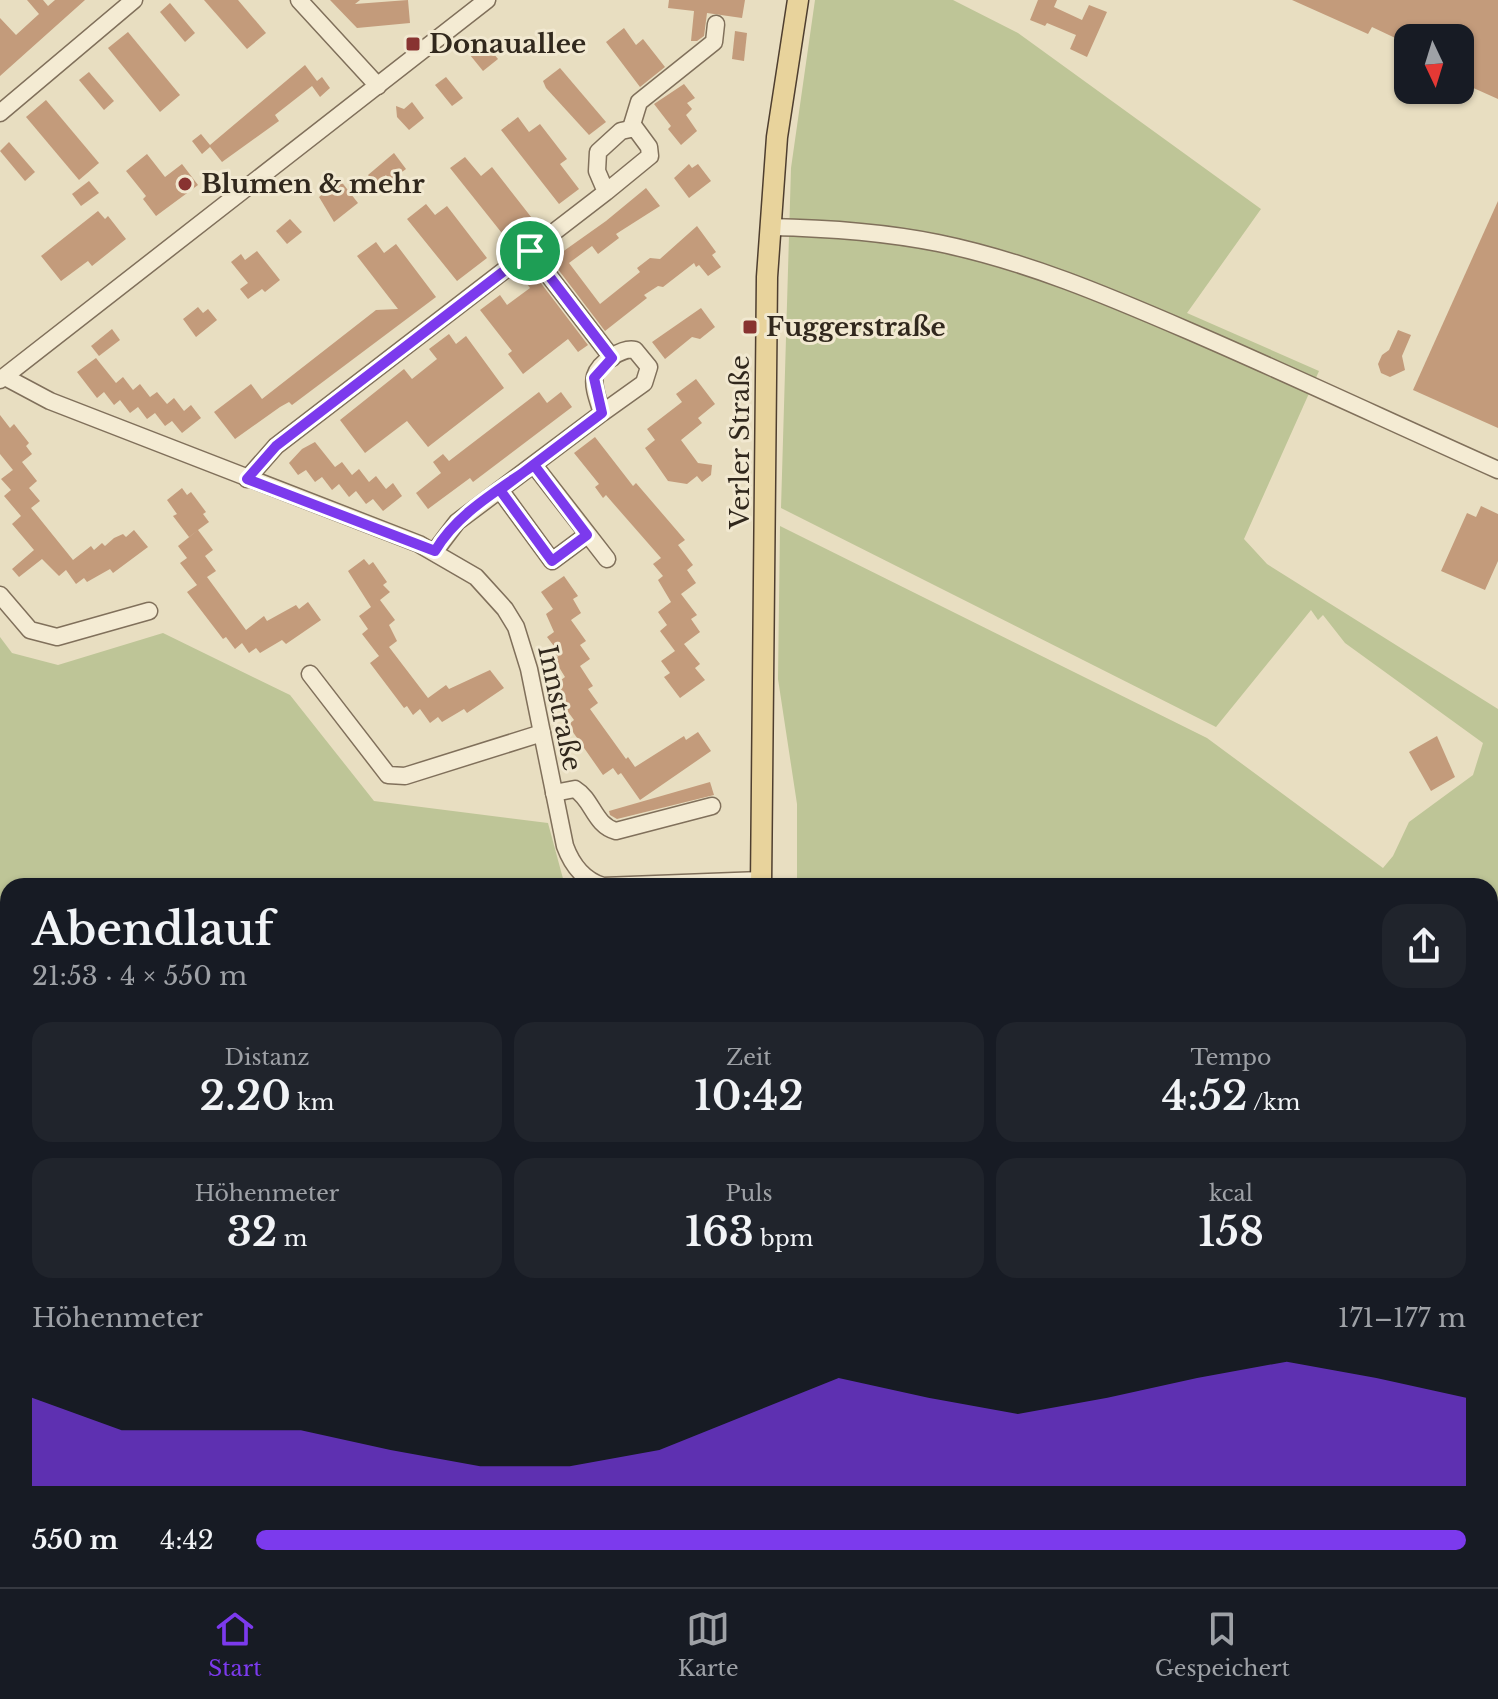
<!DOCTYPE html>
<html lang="de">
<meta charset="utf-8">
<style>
:root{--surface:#171b24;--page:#20242c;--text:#f1f3f6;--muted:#9ea1a6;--line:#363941;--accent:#7c3aed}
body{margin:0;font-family:"Libre Baskerville",serif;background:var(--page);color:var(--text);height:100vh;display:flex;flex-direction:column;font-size:30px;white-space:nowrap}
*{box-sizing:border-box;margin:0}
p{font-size:26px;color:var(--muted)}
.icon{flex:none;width:44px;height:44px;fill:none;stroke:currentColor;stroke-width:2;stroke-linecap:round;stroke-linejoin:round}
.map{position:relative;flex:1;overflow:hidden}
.drawer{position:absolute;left:0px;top:878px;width:1498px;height:710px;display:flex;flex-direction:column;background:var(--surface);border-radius:24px 24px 0 0;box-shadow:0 2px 6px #0004}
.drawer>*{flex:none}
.needle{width:52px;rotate:176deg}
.fabs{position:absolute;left:1394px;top:24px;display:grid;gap:16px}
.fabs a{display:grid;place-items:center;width:80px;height:80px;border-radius:16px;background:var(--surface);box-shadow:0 2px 6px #0004;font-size:40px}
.pin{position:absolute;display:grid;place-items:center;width:68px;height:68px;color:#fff;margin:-34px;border:4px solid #fff;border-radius:50%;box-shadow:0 2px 8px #0007}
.round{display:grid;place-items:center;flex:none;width:84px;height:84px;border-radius:24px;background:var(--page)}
.headline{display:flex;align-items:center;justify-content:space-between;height:136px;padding:0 32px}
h1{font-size:44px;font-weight:600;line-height:60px}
.metrics{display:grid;grid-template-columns:repeat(3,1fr);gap:12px;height:136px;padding:8px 32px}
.metrics div{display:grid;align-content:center;border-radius:20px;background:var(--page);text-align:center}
.metrics b{font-size:40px;font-weight:600}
.metrics small{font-size:22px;font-weight:400}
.metrics p{font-size:22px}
.chart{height:224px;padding:16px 32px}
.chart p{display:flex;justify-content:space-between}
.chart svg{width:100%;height:144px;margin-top:8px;fill:var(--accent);opacity:.7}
ul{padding:0 32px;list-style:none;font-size:26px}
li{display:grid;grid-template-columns:128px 96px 1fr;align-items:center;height:60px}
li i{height:20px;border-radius:10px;background:var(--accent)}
.menu{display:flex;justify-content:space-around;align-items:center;height:112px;border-top:2px solid var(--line);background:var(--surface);font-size:22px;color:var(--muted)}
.menu a{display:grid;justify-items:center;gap:4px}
.menu .current{color:var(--accent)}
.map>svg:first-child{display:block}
.green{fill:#bec597}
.building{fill:#c39b7b}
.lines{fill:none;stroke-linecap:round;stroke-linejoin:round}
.minor-casing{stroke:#80705b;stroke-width:19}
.major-casing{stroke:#4e3e2f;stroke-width:23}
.minor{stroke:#f4ebd3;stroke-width:16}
.major{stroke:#e8d39c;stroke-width:20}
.route-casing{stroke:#fff;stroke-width:16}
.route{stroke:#7c3aed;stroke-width:10}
.poi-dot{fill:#883331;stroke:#f1e8d0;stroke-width:3}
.labels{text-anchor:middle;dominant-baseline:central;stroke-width:6;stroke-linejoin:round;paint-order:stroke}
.poi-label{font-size:26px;font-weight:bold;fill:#31281d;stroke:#f1e8d0;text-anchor:start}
.street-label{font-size:26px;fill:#31281d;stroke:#f1e8d0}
</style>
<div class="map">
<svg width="1498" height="1587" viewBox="0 0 1498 1587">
<rect width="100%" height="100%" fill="#e8dec1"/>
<g class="green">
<path d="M815 0H953L1018 33 1261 209 1187 313 1319 371 1244 539 1267 564 1498 709V1587H926L922 1580H1490V886H797V804L778 679 780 526 1207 738 1383 868 1393 856 1409 822 1473 775 1483 743 1345 643 1323 615 1318 620 1311 610 1216 727 781 508 791 168Z"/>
<path d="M163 633 290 695 374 801 548 823 565 886H8V920L0 917V637L12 653 58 665Z"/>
<path d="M222 1580H591L599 1584 598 1587H218Z"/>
</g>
<g class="building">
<path d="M27 0H43L48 6 55 0H85L0 76V18L16 35 39 14Z"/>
<path d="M204 0H238L266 33 247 49Z"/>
<path d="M330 0H360L355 4 408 0 410 23 357 28Z"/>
<path d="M669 0H745L742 18 707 13 704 36 697 41H691L694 11 668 8Z"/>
<path d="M1038 0H1057L1054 7 1082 20 1089 5 1107 12 1087 57 1070 49 1076 35 1047 23 1045 26 1030 20Z"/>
<path d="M1292 0H1498V99L1460 82V38H1408V44L1372 27 1368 34Z"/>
<path d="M170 3 195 33 185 42 160 12Z"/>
<path d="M624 28 636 45 643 39 665 67 640 87 606 42Z"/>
<path d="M735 31 747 33 744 61 732 59Z"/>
<path d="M128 32 180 95 160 112 108 48Z"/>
<path d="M485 43 498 59 483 71 470 55Z"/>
<path d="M305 65 317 81 322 77 330 88 320 97 312 86 275 115 279 121 222 162 210 147 202 154 192 141 201 134 210 145Z"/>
<path d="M560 68 606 122 589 135 546 88 543 81Z"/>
<path d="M89 72 114 101 104 110 79 80Z"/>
<path d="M446 77 463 98 452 106 435 85Z"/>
<path d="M684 84 695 98 687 103 692 109 686 115 697 131 681 145 668 129 671 126 654 104Z"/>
<path d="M46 100 99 163 79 180 26 117Z"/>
<path d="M412 102 424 118 409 130 397 117 396 106 404 109Z"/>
<path d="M518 117 529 132 540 124 567 159 560 164 579 189 559 204 501 130Z"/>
<path d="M9 142 35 172 25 181 0 151Z"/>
<path d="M394 153 406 169 390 181 386 175 375 184 368 175Z"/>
<path d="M147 154 165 177 182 164 198 185 156 216 143 199 146 196 126 171Z"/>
<path d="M465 157 481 176 492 167 535 222 509 242 450 168Z"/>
<path d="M689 164 692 168 698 164 711 181 689 198 674 178Z"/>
<path d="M340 180 358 203 334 222 319 197Z"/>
<path d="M89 181 99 193 81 206 72 194Z"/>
<path d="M646 188 660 206 616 234 619 238 598 254 592 246 569 263 600 304 640 272 637 268 650 258 660 259 697 226 716 252 712 255 721 267 708 276 699 265 696 267 694 263 663 287 658 286 644 295 647 298 605 331 551 260 606 221Z"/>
<path d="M1498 201V428L1413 390Z"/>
<path d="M426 204 435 215 447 206 487 258 457 281 407 219Z"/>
<path d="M98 211 105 219 108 216 126 239 92 266 88 261 61 281 41 256Z"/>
<path d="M290 219 302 232 287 244 276 231Z"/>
<path d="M376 242 384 253 396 244 436 297 292 405 289 402 280 407 235 439 214 412 251 384 262 399 376 310 398 309 357 256Z"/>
<path d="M257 251 280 280 265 292 262 289 248 299 240 289 248 283 231 262 241 254 245 260Z"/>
<path d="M534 274 588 345 578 352 568 339 523 374 508 354 512 351 480 310 500 295 507 305 530 288 525 281Z"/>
<path d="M198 307 203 313 208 309 217 320 196 337 183 319Z"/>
<path d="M701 308 715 327 700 339 692 337 665 359 652 342Z"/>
<path d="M112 329 120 340 99 356 91 346Z"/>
<path d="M1398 330 1411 335 1402 356 1405 370 1390 377 1381 373 1378 364 1382 355 1389 350Z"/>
<path d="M449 334 456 344 466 336 504 388 428 447 407 421 365 453 340 420 404 369 412 379 437 359 429 349Z"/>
<path d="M96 358 116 383 123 377 133 390 140 384 150 397 157 392 167 404 174 398 184 411 191 405 201 418 182 433 172 421 165 426 155 413 147 419 138 407 130 413 120 400 114 405 104 392 97 398 77 372Z"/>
<path d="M696 379 715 404 698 418 702 423 681 440 698 463 712 465 711 475 702 482 697 476 687 484 668 481 645 448 655 440 647 429 682 402 676 394Z"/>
<path d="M539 392 547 403 561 392 572 407 473 482 470 478 428 509 416 493 441 473 433 462 443 454 449 461Z"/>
<path d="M0 415 10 428 14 424 29 443 26 446 32 454 22 462 37 481 29 488 40 501 31 508 73 560 91 546 94 550 102 543 105 546 114 538 123 534 126 537 134 530 148 547 113 573 110 569 87 582 84 578 76 584 66 570 59 576 42 559 19 577 12 569 34 550 12 524 21 516 4 496 11 490 1 479 13 470 0 454Z"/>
<path d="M595 437 633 486 636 483 685 540 678 545 693 565 687 570 696 583 681 594 697 615 691 619 700 632 684 644 700 664 695 668 705 680 680 698 664 677 670 673 661 661 675 651 660 631 667 625 658 612 671 602 658 580 663 576 653 564 661 558 612 502 606 495 603 498 595 487 599 484 574 453Z"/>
<path d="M315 442 335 467 342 462 352 475 359 469 369 482 376 476 386 489 393 483 402 496 383 511 373 499 366 504 356 491 349 497 339 484 332 490 322 477 315 482 306 470 298 475 289 463 302 449Z"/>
<path d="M182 488 187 495 191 492 206 512 203 514 209 522 198 530 213 550 205 556 216 571 207 577 246 630 264 616 267 621 296 605 299 609 308 602 321 620 286 644 282 640 260 653 256 648 249 653 242 643 235 649 226 637 223 639 187 592 197 585 180 563 187 558 178 546 198 530 189 537 173 516 177 514 167 500Z"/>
<path d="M1481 506 1498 514V561L1485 590 1441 571 1467 513 1476 517Z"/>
<path d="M364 559 369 565 373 562 387 582 383 585 390 592 380 600 395 620 389 625 397 641 389 647 428 698 446 685 449 689 490 670 504 688 467 713 464 709 442 722 438 717 430 723 420 709 413 715 407 706 404 708 370 663 379 656 362 634 368 629 359 616 371 607 348 571Z"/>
<path d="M564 576 578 596 573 599 581 613 571 620 586 641 580 645 590 659 580 666 593 686 588 689 598 703 590 709 626 759 628 757 635 767 684 736 686 740 698 732 711 751 640 800 621 773 618 775 613 768 603 775 568 725 574 720 558 698 563 695 556 684 565 677 554 659 558 657 554 652 557 650 547 637 554 632 546 614 553 609 541 592Z"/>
<path d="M1437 736 1455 777 1431 791 1409 752Z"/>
<path d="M710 782 714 795 617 819 610 815 609 811Z"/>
</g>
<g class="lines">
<g class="minor-casing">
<g id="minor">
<path d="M299 0 378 86"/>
<path d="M0 113 134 0"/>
<path d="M631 128 639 102 714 42 716 24"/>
<path d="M770 227C826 228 883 232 938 243 1026 261 1108 296 1189 331 1293 376 1395 424 1498 470"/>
<path d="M530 251 612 358"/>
<path d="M5 377 50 401 419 544 476 577 505 609 516 627 529 669 565 846C572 865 583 880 603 886L761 880"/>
<path d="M0 380 487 0"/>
<path d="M534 465 607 559"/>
<path d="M247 479 276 446 606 192 597 171 598 152 621 131 635 128 649 147 650 156 606 192"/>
<path d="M500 490 552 561 587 535"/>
<path d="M435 551 457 522 602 413C599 403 592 386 595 376 599 362 623 347 635 350L649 367 644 383 602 413"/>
<path d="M0 595 30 630 57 637 149 611"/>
<path d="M310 674 388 775 405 776 542 733"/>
<path d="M554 793 575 789C593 800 594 825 616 831L712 806"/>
<path d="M0 1090 8 1076"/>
<path d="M0 1126 8 1131"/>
<path d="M0 1262 8 1272"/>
<path d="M0 1359 8 1369"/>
<path d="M0 1524 8 1511"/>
<path d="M902 1580 908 1587"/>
<path d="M688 1587 692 1580"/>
</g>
</g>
<g class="major-casing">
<g id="major">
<path d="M761 886 767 277 777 137 798 0"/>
<path d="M796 1580V1587"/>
</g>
</g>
<use href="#minor" class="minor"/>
<use href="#major" class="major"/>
</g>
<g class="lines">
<g class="route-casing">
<path id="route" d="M530 251 612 358 594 378 602 413 500 490 552 561 587 535 534 465C499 490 457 513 435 551L247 479 276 446 530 251"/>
</g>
<use href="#route" class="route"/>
</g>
<g class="poi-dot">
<rect x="405" y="36" width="16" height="16" rx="4"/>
<circle cx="185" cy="184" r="8"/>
<rect x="742" y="319" width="16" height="16" rx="4"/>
</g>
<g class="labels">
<g class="poi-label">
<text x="429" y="44">Donauallee</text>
<text x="201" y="184">Blumen &amp; mehr</text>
<text x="766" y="327">Fuggerstraße</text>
</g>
<g class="street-label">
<text transform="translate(740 442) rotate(-90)">Verler Straße</text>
<text transform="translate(560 708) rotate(78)">Innstraße</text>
</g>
</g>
</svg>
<div class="fabs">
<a><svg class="needle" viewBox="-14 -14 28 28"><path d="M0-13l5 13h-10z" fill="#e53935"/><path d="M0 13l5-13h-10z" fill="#9ea1a6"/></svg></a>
</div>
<div class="pin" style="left:530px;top:251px;background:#1e9e55"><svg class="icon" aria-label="arrive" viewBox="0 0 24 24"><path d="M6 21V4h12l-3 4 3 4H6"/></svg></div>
<section class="drawer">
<div class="headline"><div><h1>Abendlauf</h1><p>21:53 · 4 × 550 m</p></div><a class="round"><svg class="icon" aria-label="share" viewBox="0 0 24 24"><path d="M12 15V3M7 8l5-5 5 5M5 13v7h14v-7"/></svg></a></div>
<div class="metrics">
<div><p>Distanz</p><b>2.20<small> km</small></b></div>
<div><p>Zeit</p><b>10:42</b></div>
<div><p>Tempo</p><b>4:52<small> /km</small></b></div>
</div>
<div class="metrics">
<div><p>Höhenmeter</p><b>32<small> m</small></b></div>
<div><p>Puls</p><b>163<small> bpm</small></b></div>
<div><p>kcal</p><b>158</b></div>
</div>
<div class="chart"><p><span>Höhenmeter</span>171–177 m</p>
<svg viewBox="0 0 160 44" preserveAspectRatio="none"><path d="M0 44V17L10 27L20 27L30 27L40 33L50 38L60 38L70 33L80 22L90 11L100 17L110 22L120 17L130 11L140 6L150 11L160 17V44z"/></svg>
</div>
<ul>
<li><b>550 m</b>4:42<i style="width:100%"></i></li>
</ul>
</section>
</div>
<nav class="menu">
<a class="current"><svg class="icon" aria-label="home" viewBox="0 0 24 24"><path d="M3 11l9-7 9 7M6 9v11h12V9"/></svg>Start</a>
<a><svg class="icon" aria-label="map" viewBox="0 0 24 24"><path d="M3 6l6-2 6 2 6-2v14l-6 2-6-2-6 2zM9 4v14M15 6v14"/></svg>Karte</a>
<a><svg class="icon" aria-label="saved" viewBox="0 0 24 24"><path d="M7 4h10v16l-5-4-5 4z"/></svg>Gespeichert</a>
</nav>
